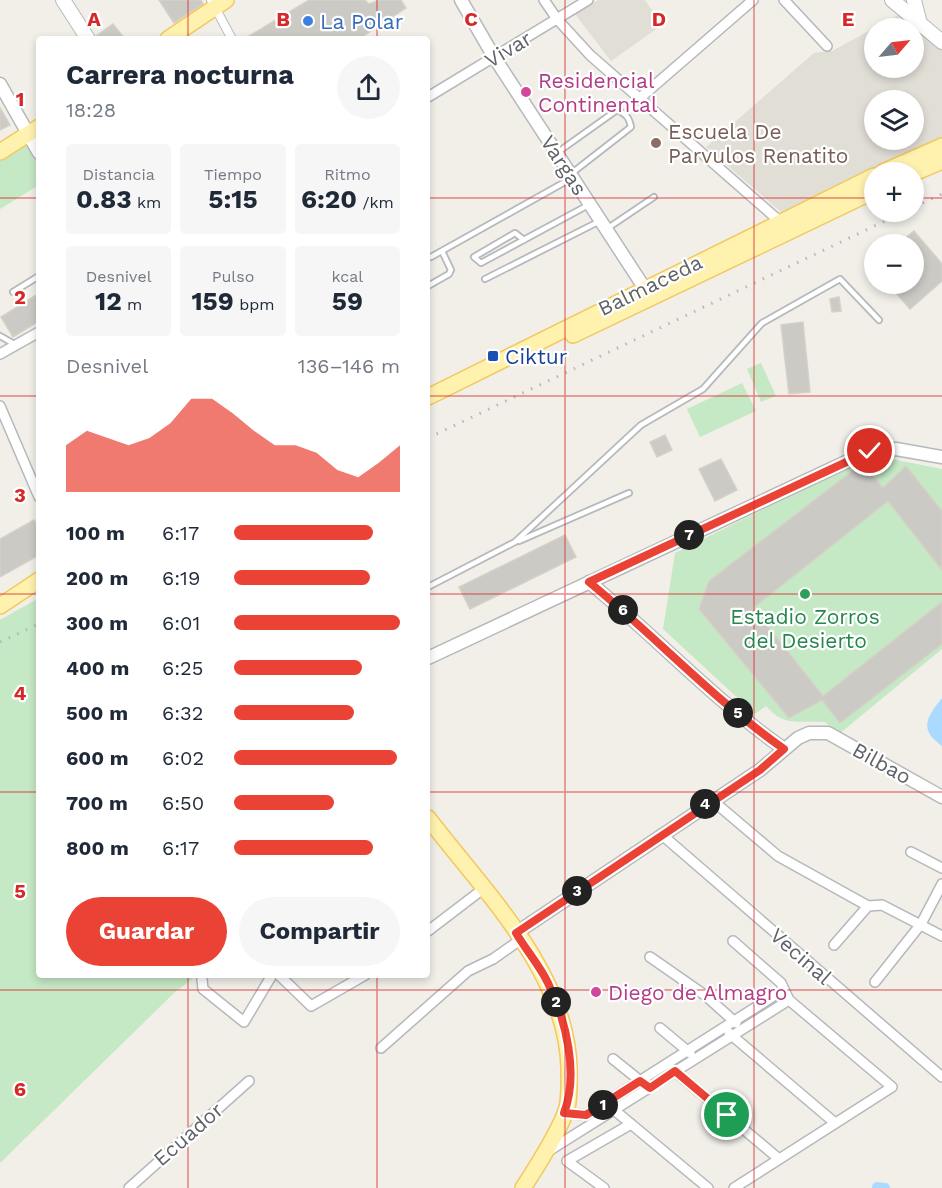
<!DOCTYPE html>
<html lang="es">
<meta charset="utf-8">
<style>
:root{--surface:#fff;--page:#f6f6f7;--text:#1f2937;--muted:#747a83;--accent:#ea4335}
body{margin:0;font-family:"Work Sans",sans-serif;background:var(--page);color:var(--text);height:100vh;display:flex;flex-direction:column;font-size:22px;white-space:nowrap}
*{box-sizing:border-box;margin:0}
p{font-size:20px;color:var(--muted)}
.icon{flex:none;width:33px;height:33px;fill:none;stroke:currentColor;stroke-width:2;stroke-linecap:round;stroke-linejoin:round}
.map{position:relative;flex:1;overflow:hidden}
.side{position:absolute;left:36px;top:36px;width:394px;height:942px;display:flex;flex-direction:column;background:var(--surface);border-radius:6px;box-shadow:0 3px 9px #0003}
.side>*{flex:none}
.needle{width:39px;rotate:62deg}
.buttons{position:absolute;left:864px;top:18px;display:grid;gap:12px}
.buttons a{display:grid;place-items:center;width:60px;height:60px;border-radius:50%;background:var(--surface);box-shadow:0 3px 9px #0003;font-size:30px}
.pin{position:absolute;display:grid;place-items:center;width:51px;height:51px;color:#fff;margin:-26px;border:3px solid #fff;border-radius:50%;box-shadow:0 2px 6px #0007}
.km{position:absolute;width:30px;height:30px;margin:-15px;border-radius:50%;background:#222;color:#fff;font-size:16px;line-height:30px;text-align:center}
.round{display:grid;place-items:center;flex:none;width:63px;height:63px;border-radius:32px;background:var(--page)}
.head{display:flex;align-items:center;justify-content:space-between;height:102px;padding:0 30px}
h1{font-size:27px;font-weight:700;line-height:45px}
.metrics{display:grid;grid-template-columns:repeat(3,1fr);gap:9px;height:102px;padding:6px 30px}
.metrics div{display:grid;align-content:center;border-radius:6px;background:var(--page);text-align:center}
.metrics b{font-size:26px;font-weight:700}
.metrics small{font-size:16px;font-weight:400}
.metrics p{font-size:16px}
.chart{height:168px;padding:12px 30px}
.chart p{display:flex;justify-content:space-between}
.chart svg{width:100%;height:108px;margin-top:6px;fill:var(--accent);opacity:.7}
.action{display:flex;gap:12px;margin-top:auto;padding:12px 30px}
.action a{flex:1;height:69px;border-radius:36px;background:var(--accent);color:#fff;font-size:24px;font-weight:700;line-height:69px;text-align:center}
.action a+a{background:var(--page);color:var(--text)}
ul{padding:0 30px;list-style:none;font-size:20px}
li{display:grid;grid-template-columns:96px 72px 1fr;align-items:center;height:45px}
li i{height:15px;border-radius:8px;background:var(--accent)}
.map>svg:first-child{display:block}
.education{fill:#e1ded6;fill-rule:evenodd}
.green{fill:#c5e8c5}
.water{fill:#aadaff}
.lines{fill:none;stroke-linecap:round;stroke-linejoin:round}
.canal{stroke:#aadaff;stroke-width:10}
.building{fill:#cccac5;stroke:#d6d1c6;stroke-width:1.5}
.service-casing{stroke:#b5b8bc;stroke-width:8}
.pedestrian-casing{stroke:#b5b8bc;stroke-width:10}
.minor-casing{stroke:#b5b8bc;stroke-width:12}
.tertiary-casing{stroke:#b5b8bc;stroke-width:15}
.secondary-casing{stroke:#b6babf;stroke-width:16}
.primary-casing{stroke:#f2c960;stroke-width:18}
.service{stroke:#fff;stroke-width:4.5}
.pedestrian{stroke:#fff;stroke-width:8}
.minor{stroke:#fff;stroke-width:9}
.tertiary{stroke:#fff;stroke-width:12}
.secondary{stroke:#fff;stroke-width:14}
.primary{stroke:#fff2af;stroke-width:15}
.rail{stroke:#b6b7b8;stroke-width:3;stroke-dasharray:1.5 8;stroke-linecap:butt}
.route-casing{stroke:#fff;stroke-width:12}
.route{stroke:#ea4335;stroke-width:8}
.grid{fill:none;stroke:#d62828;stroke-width:1.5;stroke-opacity:0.55}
.shop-dot{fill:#3f7fe0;stroke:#fff;stroke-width:2}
.hotel-dot{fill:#d1479c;stroke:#fff;stroke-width:2}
.education-dot{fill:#8d6e63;stroke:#fff;stroke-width:2}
.transit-dot{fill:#1a4fb4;stroke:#fff;stroke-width:2}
.leisure-dot{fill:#2e9e5b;stroke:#fff;stroke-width:2}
.labels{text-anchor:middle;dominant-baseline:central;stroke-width:4.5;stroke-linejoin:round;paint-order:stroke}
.shop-label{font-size:21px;fill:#366cbe;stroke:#fff;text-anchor:start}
.street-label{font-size:21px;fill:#5f6368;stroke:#fff}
.hotel-label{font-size:21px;fill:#b23c85;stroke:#fff;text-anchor:start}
.education-label{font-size:21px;fill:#785e54;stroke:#fff;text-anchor:start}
.transit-label{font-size:21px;fill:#164399;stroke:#fff;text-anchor:start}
.leisure-label{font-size:21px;fill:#27864d;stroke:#fff}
.grid-label{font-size:20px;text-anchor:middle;font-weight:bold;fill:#d62828;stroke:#fff;stroke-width:4.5;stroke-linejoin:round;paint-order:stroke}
</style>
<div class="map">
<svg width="942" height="1188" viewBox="0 0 942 1188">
<rect width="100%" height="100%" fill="#f1efe8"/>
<g class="education">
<path d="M598 0H645L662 25 611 61 575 14Z"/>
<path d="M900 14 942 49V142L789 219 706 147 814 53 832 51ZM874 28H914V68H874ZM874 100H914V140H874Z"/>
</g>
<g class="green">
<path d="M27 140 39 160V185L0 209V157Z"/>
<path d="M761 363 776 396 761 402 747 369Z"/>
<path d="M742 383 756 411 700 437 687 409Z"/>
<path d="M886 458 942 469V649L839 734 825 722C798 720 786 728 766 706L755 714 663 629 675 553 865 459Z"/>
<path d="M39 598V975H197L174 993 0 1163V620Z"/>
</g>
<path class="water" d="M942 698V746C918 729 927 717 942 698Z"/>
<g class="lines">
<path class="canal" d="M877 1187 885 1188"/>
</g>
<g class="building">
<path d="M159 0H201L203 4 174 23Z"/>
<path d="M309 0H365L369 4 380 0H401L406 8 359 39H244Z"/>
<path d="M113 24 125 39H97L96 36Z"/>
<path d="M0 108 10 125 0 130Z"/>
<path d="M914 231 942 264V281L910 309 888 284H914V244H898Z"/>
<path d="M39 293V321L13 337 1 317Z"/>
<path d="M839 297 841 311 832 312 830 299Z"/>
<path d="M803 322 810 392 789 394 781 325Z"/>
<path d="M665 435 672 450 657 457 650 442Z"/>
<path d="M721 459 737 490 715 501 699 469Z"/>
<path d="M863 463 883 488 906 466 942 511V570L888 501 753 608 823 696 942 602V644L840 723 822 700 789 718 699 609 709 581Z"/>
<path d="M34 520 39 528V555L0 577V539Z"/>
<path d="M565 535 576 557 470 609 459 587Z"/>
</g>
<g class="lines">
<g class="service-casing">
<g id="service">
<path d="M558 152 617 110C626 114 629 117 631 127L572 173"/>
<path d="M608 228 654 197"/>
<path d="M524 240 515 233 474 257 481 263 581 209 590 204"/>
<path d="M431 257 572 178"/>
<path d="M485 279 600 221"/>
<path d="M428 286 449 274 451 270 442 251"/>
<path d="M13 292 39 276"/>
<path d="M0 336 16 345"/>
<path d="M519 541 629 493"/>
<path d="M428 587 515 542 641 425 703 389 762 323 840 279 879 320"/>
</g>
</g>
<g class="pedestrian-casing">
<path id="pedestrian" d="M211 0 232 39"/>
</g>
<g class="minor-casing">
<g id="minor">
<path d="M544 0 557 19 590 55 784 225"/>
<path d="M784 0 827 46"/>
<path d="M428 97 588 0"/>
<path d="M640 98 753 0"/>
<path d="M0 354 39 332"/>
<path d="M0 406 39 497"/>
<path d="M712 800 778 856 868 906 882 905 942 936"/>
<path d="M661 834 942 1077"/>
<path d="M911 852 942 868"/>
<path d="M428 931 483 889"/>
<path d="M733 941 781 983 789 1000 892 1087 734 1188"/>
<path d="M834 945 868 906"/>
<path d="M650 957 706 996 736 1023"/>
<path d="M279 975 311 1006 365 975"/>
<path d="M202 979 203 989 244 1022 272 975"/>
<path d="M875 982 921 924 942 884"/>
<path d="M660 1028 690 1053"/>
<path d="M729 1033 835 1123"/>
<path d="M381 1048 468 971 493 959 520 940"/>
<path d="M613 1059 644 1084"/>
<path d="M672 1069 779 1159"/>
<path d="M613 1109 708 1188"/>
<path d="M564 1113 586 1115 783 990"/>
<path d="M547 1152 789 1000"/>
<path d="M129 1188 249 1081"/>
<path d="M604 1188 567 1161 631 1124"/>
</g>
</g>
<g class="tertiary-casing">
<g id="tertiary">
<path d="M461 0 494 57 649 295"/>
<path d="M0 84 39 153"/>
<path d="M589 582C655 636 714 700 784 749"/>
<path d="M428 658 863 454 896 449 942 457"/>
<path d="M516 933 760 770 798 738 809 733H828L942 797"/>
</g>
</g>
<g class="secondary-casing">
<g id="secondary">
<path d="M63 0 88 39"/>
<path d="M892 0 942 42"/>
<path d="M914 0 920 24"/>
</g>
</g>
<g class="primary-casing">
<g id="primary">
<path d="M168 39 226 0"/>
<path d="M0 152 39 127"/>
<path d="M883 172 942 146"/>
<path d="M914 173 942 161"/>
<path d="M573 335 874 191"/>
<path d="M428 397 874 176"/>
<path d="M0 606 39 580"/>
<path d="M428 818C483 890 566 971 569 1067 569 1080 570 1095 567 1108 560 1130 536 1168 523 1188"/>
</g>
</g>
<use href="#service" class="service"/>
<use href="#pedestrian" class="pedestrian"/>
<use href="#minor" class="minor"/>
<use href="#tertiary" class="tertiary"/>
<use href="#secondary" class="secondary"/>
<use href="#primary" class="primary"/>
<g class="rail">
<path d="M914 207 942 194"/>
<path d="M428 438 904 212"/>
<path d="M0 642 39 624"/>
</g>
</g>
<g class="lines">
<g class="route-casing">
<path id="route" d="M727 1115 675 1071 650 1088 640 1081 586 1115 564 1113C579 1074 566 1020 548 983 540 966 526 950 516 933L760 770 784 749C714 700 655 636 589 582L870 451"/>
</g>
<use href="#route" class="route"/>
</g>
<path class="grid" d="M188 0V39M377 0V39M565 0V1188M754 0V1188M0 198H39M428 198H874M914 198H942M0 396H39M428 396H942M0 594H39M428 594H942M0 792H39M428 792H942M188 975V1188M377 975V1188M0 990H942"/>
<circle class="shop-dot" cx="308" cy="21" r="6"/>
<g class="hotel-dot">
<circle cx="526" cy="92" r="6"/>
<circle cx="596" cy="992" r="6"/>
</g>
<circle class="education-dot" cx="656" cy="143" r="6"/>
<rect class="transit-dot" x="487" y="350" width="12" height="12" rx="3"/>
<circle class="leisure-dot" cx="805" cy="594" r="6"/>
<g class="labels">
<g class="shop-label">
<text x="320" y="21">La Polar</text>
</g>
<g class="street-label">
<text transform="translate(508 49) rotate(-31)">Vivar</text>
<text transform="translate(564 165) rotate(57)">Vargas</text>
<text transform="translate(650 285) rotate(-26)">Balmaceda</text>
<text transform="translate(882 763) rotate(29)">Bilbao</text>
<text transform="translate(801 956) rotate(41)">Vecinal</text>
<text transform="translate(188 1134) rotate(-41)">Ecuador</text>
</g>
<g class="hotel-label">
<text x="538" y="80">Residencial<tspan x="538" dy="24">Continental</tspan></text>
<text x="608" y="992">Diego de Almagro</text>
</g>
<g class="education-label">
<text x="668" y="131">Escuela De<tspan x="668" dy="24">Parvulos Renatito</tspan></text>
</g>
<g class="transit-label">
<text x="505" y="356">Ciktur</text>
</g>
<g class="leisure-label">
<text x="805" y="616">Estadio Zorros<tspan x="805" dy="24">del Desierto</tspan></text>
</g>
</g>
<g class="grid-label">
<text x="94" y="26">A</text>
<text x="283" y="26">B</text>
<text x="471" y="26">C</text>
<text x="659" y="26">D</text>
<text x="848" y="26">E</text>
<text x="20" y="106">1</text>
<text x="20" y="304">2</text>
<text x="20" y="502">3</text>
<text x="20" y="700">4</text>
<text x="20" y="898">5</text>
<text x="20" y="1096">6</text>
</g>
</svg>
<div class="buttons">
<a><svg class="needle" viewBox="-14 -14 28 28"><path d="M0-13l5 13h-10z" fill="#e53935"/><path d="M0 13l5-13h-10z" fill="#747a83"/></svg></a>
<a><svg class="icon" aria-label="layers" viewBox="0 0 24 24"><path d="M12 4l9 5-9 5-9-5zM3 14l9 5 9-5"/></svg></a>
<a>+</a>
<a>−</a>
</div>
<div class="pin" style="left:727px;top:1115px;background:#1e9e55"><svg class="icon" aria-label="arrive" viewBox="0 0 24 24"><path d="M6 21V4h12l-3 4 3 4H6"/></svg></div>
<div class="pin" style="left:870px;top:451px;background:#d93025"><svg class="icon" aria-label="check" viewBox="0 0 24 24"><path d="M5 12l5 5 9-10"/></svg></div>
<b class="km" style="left:603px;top:1105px">1</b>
<b class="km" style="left:556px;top:1002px">2</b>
<b class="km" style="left:577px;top:891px">3</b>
<b class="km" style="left:705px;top:804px">4</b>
<b class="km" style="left:738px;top:713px">5</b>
<b class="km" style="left:623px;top:610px">6</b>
<b class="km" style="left:689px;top:535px">7</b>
<section class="side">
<div class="head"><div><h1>Carrera nocturna</h1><p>18:28</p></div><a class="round"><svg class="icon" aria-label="share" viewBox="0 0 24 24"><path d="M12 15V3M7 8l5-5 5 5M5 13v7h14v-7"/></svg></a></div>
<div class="metrics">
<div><p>Distancia</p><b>0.83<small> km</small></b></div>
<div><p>Tiempo</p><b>5:15</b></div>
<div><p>Ritmo</p><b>6:20<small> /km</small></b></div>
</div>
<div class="metrics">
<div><p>Desnivel</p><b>12<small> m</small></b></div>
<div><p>Pulso</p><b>159<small> bpm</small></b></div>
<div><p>kcal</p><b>59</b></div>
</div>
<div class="chart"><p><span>Desnivel</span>136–146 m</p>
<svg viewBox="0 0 160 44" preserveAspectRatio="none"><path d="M0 44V25L10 19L20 22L30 25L40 22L50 16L60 6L70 6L80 12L90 19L100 25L110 25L120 28L130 35L140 38L150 32L160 25V44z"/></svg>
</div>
<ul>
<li><b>100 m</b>6:17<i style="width:84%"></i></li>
<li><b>200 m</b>6:19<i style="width:82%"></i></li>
<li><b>300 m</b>6:01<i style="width:100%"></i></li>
<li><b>400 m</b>6:25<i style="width:77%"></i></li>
<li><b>500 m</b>6:32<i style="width:72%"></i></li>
<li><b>600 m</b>6:02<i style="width:98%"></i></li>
<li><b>700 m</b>6:50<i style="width:60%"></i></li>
<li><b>800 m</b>6:17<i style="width:84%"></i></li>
</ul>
<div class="action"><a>Guardar</a><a>Compartir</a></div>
</section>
</div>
